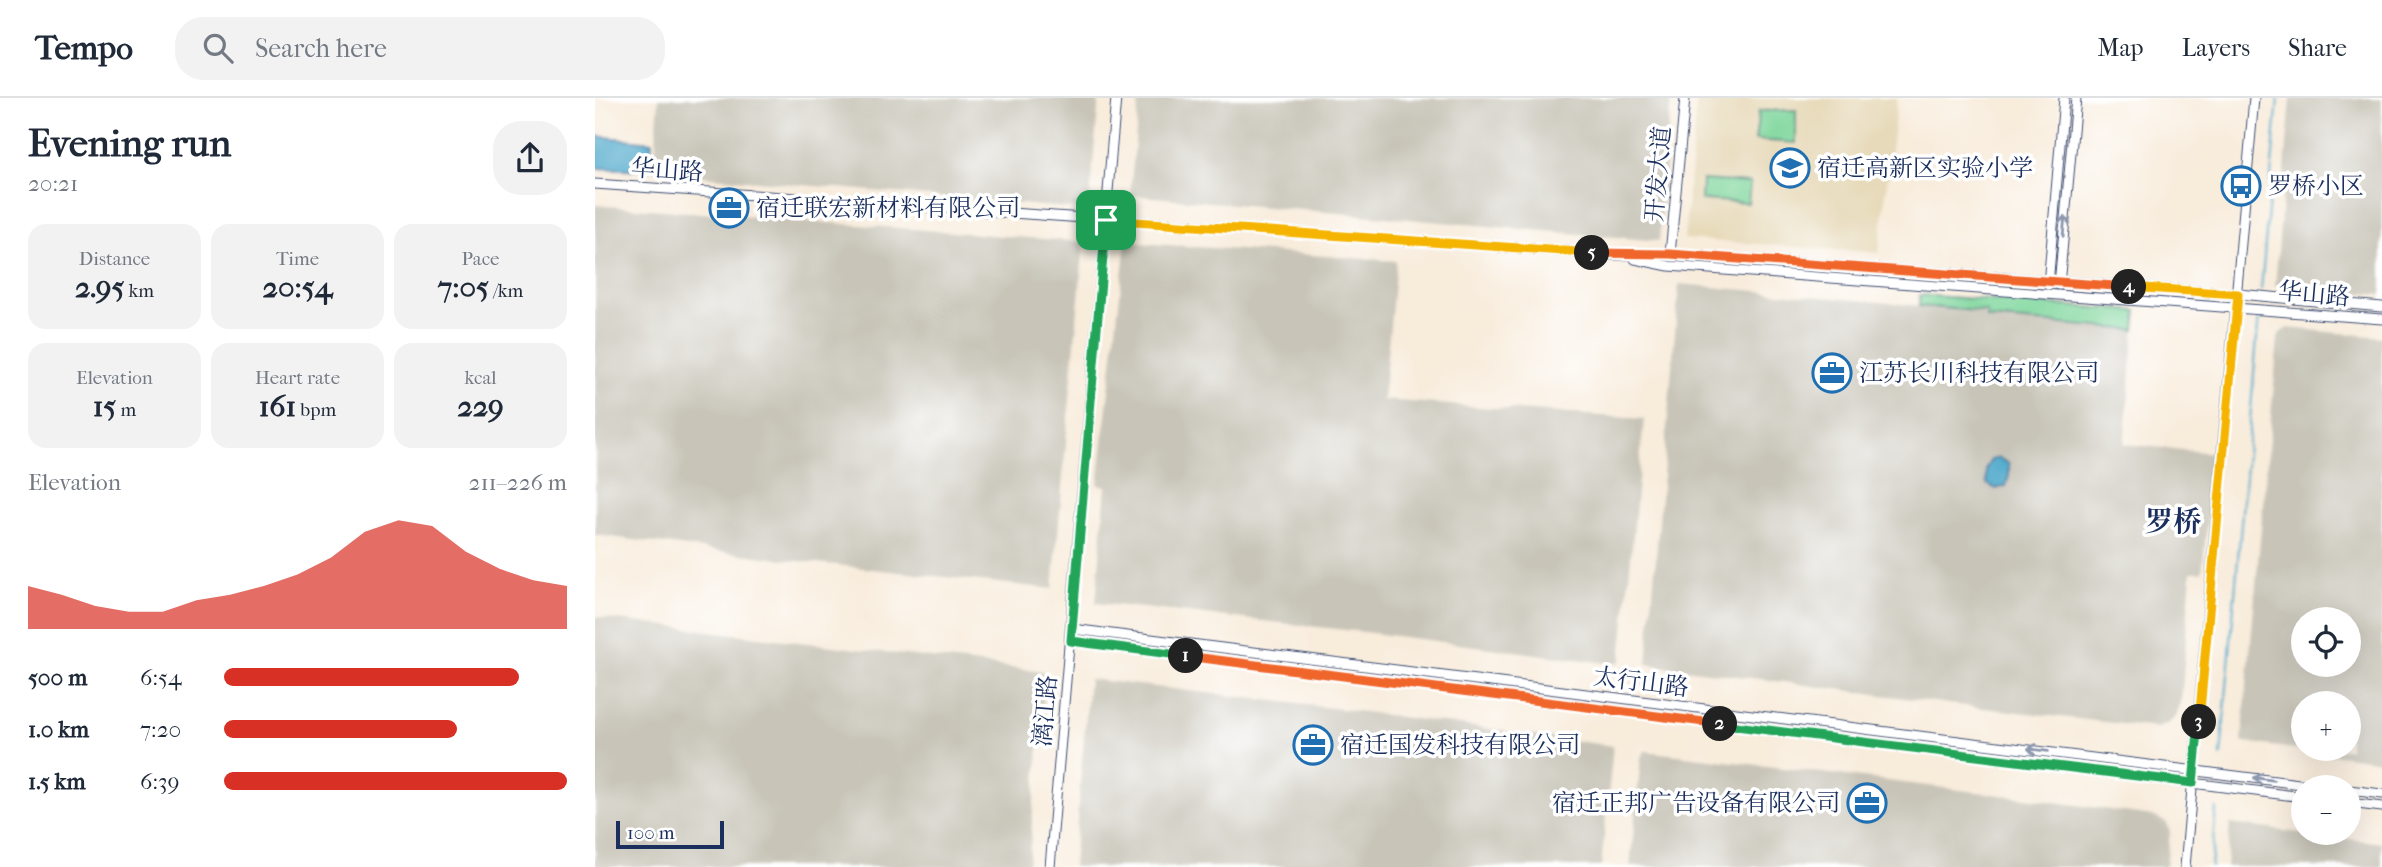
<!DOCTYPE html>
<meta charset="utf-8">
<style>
:root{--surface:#fff;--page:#f2f2f3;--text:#1f2937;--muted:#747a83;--line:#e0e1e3;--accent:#d93025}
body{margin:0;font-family:"IM FELL French Canon","Noto Serif SC",serif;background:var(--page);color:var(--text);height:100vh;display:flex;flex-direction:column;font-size:26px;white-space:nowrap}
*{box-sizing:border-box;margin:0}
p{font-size:23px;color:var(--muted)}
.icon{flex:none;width:38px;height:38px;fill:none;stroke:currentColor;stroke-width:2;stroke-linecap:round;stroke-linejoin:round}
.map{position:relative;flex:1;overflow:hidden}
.panel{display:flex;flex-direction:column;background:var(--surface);width:595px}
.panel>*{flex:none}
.fabs{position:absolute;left:1696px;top:509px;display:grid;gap:14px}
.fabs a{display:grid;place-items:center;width:70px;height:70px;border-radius:50%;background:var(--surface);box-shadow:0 7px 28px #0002;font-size:35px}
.scale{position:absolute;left:21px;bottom:18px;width:108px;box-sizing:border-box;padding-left:7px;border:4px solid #1b2f5e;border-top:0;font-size:19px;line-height:24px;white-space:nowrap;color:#1b2f5e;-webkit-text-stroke:5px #fff;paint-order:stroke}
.pin{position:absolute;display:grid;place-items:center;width:60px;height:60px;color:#fff;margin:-30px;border-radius:14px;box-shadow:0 4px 10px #0006}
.km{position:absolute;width:35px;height:35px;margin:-18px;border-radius:50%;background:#222;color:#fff;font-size:19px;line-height:35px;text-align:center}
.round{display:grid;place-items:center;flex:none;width:74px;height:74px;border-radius:28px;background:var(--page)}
.summary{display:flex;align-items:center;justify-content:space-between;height:119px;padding:0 28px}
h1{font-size:38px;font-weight:800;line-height:52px}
.stats{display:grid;grid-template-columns:repeat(3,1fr);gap:10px;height:119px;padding:7px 28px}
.stats div{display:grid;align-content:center;border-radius:18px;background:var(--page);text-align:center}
.stats b{font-size:30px;font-weight:800}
.stats small{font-size:19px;font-weight:400}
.stats p{font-size:19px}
.chart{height:196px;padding:14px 28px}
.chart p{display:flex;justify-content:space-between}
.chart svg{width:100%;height:126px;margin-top:7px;fill:var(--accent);opacity:.7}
ul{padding:0 28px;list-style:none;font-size:23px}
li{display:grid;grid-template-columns:112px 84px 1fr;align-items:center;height:52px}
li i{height:18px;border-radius:9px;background:var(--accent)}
header{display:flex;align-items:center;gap:42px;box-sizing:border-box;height:98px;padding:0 35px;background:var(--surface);border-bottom:2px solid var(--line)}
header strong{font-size:33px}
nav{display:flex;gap:38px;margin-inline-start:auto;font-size:24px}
.search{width:490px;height:63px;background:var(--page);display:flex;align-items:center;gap:18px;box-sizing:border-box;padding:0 24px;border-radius:28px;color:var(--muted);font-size:26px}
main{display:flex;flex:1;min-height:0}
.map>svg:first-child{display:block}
.built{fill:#e7daba}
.industrial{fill:#c8c4b8;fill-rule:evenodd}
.green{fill:#7cd59a;stroke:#4c827c;stroke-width:2}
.water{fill:#4da8cb;stroke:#346c94;stroke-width:2}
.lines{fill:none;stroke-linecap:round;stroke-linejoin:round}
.stream{stroke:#4da8cb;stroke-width:2}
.minor-casing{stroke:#3c4b71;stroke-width:11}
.minor{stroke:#fff;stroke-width:9}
.oneway{stroke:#8d97ae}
.split-1-casing{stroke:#fff;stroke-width:14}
.split-2-casing{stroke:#fff;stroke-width:14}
.split-3-casing{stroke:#fff;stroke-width:14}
.split-4-casing{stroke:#fff;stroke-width:14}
.split-5-casing{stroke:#fff;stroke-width:14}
.split-6-casing{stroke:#fff;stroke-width:14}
.split-1{stroke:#22a559;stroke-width:9}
.split-2{stroke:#f0652b;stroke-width:9}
.split-3{stroke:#22a559;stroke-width:9}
.split-4{stroke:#f5b400;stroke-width:9}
.split-5{stroke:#f0652b;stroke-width:9}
.split-6{stroke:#f5b400;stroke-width:9}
.labels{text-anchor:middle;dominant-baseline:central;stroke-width:7;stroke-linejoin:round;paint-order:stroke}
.poi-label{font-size:24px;fill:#1b2f5e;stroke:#fff;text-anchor:start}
.street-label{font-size:24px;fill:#1b2f5e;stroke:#fff}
.quarter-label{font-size:28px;font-weight:bold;fill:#1b2f5e;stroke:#fff}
</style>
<header>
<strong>Tempo</strong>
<div class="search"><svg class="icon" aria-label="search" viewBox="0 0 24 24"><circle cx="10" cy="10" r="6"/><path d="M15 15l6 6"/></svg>Search here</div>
<nav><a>Map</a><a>Layers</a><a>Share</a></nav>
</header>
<main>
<section class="panel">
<div class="summary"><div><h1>Evening run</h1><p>20:21</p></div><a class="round"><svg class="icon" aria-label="share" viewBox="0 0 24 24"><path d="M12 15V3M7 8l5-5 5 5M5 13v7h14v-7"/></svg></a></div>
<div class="stats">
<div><p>Distance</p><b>2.95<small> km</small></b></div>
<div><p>Time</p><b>20:54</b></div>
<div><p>Pace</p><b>7:05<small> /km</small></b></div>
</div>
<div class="stats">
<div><p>Elevation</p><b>15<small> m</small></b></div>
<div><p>Heart rate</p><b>161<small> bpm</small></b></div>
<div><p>kcal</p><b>229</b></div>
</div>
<div class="chart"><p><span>Elevation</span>211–226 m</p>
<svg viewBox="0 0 160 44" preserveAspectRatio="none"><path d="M0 44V29L10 32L20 36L30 38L40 38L50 34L60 32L70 29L80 25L90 19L100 10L110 6L120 8L130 17L140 23L150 27L160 29V44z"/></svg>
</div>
<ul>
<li><b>500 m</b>6:54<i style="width:86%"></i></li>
<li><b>1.0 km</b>7:20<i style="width:68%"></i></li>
<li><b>1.5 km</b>6:39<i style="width:100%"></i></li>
</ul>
</section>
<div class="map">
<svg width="1787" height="769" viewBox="0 0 1787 769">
<rect width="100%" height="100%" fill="#fff"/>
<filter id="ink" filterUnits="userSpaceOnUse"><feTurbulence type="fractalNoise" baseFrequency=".0143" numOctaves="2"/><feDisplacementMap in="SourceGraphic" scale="14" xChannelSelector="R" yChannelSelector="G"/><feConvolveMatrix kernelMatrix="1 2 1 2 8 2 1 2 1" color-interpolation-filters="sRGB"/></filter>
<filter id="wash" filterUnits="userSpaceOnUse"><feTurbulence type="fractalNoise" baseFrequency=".00686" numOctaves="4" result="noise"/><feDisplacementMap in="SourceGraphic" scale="28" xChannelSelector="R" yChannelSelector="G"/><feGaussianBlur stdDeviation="1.57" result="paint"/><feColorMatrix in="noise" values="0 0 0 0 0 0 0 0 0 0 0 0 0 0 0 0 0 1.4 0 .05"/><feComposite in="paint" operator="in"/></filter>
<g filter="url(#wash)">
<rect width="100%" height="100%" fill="#f8ecdb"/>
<path class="built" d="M1102 0H1302L1284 155 1089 141Z"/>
<g class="industrial">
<path d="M64 0H504L494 112 59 74Z"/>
<path d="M544 0H1076L1064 143 535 97Z"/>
<path d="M1696 0H1787V197L1680 188Z"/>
<path d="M0 107 489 144 458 491 177 460 0 437Z"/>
<path d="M531 144 801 163 788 302 1049 321 1026 563 1020 566 769 534 501 505 511 388 503 387Z"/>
<path d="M1084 186 1393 214V220L1540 232 1529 346 1619 355 1607 474H1596L1586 604 1581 619 1571 627 1561 630 1354 606 1052 566Z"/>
<path d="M1693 230 1787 239V663L1647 644 1683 240 1686 234ZM1708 522H1754V567H1708ZM1708 606H1754V651H1708Z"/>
<path d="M0 519 451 574 433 769H0Z"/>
<path d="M494 581 762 613 1018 648 1006 769H478Z"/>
<path d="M1050 653 1446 702 1558 718 1572 725 1575 734 1571 769H1035L1046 659Z"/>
<path d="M1635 726 1787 745V769H1631Z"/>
</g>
<g class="green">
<path d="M1201 12V45L1160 42 1164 13Z"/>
<path d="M1107 82 1155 85 1153 105 1106 102Z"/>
<path d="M1325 197 1542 213 1540 232 1392 220V214L1324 208Z"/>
</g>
<g class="water">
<path d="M0 38 57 44 54 72 0 70Z"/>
<path d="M1404 360 1414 366V378L1411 388 1401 391 1392 386 1391 370 1396 362Z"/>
</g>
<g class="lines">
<g class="stream">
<path d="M1666 192 1683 0"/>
<path d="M1626 658 1664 217"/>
<path d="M1616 769 1621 710"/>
</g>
</g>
</g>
<g filter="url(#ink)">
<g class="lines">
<g class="minor-casing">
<g id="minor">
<path d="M0 86 1021 157 1075 156 1643 196 1787 209"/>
<path d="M1075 156 1090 0"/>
<path d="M1040 161 1074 168 1787 221"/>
<path d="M1453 187 1469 0"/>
<path d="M1464 187 1481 0"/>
<path d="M477 531 1736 690"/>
<path d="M476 543 1708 699"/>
<path d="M1754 692 1787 696"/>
<path d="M1754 705 1787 709"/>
<path d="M455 769 521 0"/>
<path d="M1590 769 1659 0"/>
</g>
</g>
<use href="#minor" class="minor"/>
</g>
<defs><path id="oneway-shaft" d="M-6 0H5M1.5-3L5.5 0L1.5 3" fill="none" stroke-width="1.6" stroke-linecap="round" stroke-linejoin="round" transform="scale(1.75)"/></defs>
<g class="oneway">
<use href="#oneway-shaft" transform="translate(1469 128) rotate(-85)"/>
<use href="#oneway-shaft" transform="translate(1443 652) rotate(-173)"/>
<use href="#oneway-shaft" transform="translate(1669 681) rotate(-173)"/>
</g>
</g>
<g class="lines" filter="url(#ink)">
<g class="split-1-casing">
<path id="split-1" d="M511 122 476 543 591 558"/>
</g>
<g class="split-2-casing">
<path id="split-2" d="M591 558 1125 626"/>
</g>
<g class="split-3-casing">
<path id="split-3" d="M1125 626 1598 685 1604 624"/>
</g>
<g class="split-4-casing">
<path id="split-4" d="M1534 189 1643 196 1604 624"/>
</g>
<g class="split-5-casing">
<path id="split-5" d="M997 155 1075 156 1534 189"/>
</g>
<g class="split-6-casing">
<path id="split-6" d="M511 122 997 155"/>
</g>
<use href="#split-1" class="split-1"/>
<use href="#split-2" class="split-2"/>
<use href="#split-3" class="split-3"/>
<use href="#split-4" class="split-4"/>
<use href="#split-5" class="split-5"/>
<use href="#split-6" class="split-6"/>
</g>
<defs>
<g id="school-ring" transform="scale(2.0125)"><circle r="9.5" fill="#fff" stroke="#1f6fb2" stroke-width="1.5"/><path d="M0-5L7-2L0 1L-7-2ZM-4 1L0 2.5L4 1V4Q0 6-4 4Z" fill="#1f6fb2"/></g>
<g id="bus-ring" transform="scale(2.0125)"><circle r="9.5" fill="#fff" stroke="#1f6fb2" stroke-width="1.5"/><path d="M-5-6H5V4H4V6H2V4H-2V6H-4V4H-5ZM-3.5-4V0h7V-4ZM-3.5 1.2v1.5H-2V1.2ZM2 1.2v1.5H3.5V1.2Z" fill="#1f6fb2"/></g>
<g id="office-ring" transform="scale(2.0125)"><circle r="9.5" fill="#fff" stroke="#1f6fb2" stroke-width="1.5"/><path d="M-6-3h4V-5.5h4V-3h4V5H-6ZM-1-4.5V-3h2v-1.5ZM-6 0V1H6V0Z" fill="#1f6fb2"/></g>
</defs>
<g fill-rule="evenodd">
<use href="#school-ring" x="1195" y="70"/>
<use href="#bus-ring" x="1646" y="88"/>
<use href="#office-ring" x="134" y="110"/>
<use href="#office-ring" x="1237" y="275"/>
<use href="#office-ring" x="718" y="647"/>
<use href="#office-ring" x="1272" y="705"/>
</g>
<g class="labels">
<g class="poi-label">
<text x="1222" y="70">宿迁高新区实验小学</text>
<text x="1673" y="88">罗桥小区</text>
<text x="161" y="110">宿迁联宏新材料有限公司</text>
<text x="1264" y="275">江苏长川科技有限公司</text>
<text x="745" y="647">宿迁国发科技有限公司</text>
<text x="1245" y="705" text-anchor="end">宿迁正邦广告设备有限公司</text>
</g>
<g class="street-label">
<text transform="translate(72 72) rotate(4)">华山路</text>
<text transform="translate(1063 76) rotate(-85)">开发大道</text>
<text transform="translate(1719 196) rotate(5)">华山路</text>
<text transform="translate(1046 584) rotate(7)">太行山路</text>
<text transform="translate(450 613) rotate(-85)">漓江路</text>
</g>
<g class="quarter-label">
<text x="1578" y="423">罗桥</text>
</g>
</g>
</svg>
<div class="fabs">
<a><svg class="icon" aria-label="locate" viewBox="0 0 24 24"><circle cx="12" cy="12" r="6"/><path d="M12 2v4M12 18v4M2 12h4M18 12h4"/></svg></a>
<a>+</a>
<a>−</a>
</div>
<div class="scale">100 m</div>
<div class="pin" style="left:511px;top:122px;background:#1e9e55"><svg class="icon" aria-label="arrive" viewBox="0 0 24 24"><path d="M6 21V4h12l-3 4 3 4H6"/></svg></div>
<b class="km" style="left:591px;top:558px">1</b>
<b class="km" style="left:1125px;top:626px">2</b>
<b class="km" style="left:1604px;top:624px">3</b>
<b class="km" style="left:1534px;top:189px">4</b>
<b class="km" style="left:997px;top:155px">5</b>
</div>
</main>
